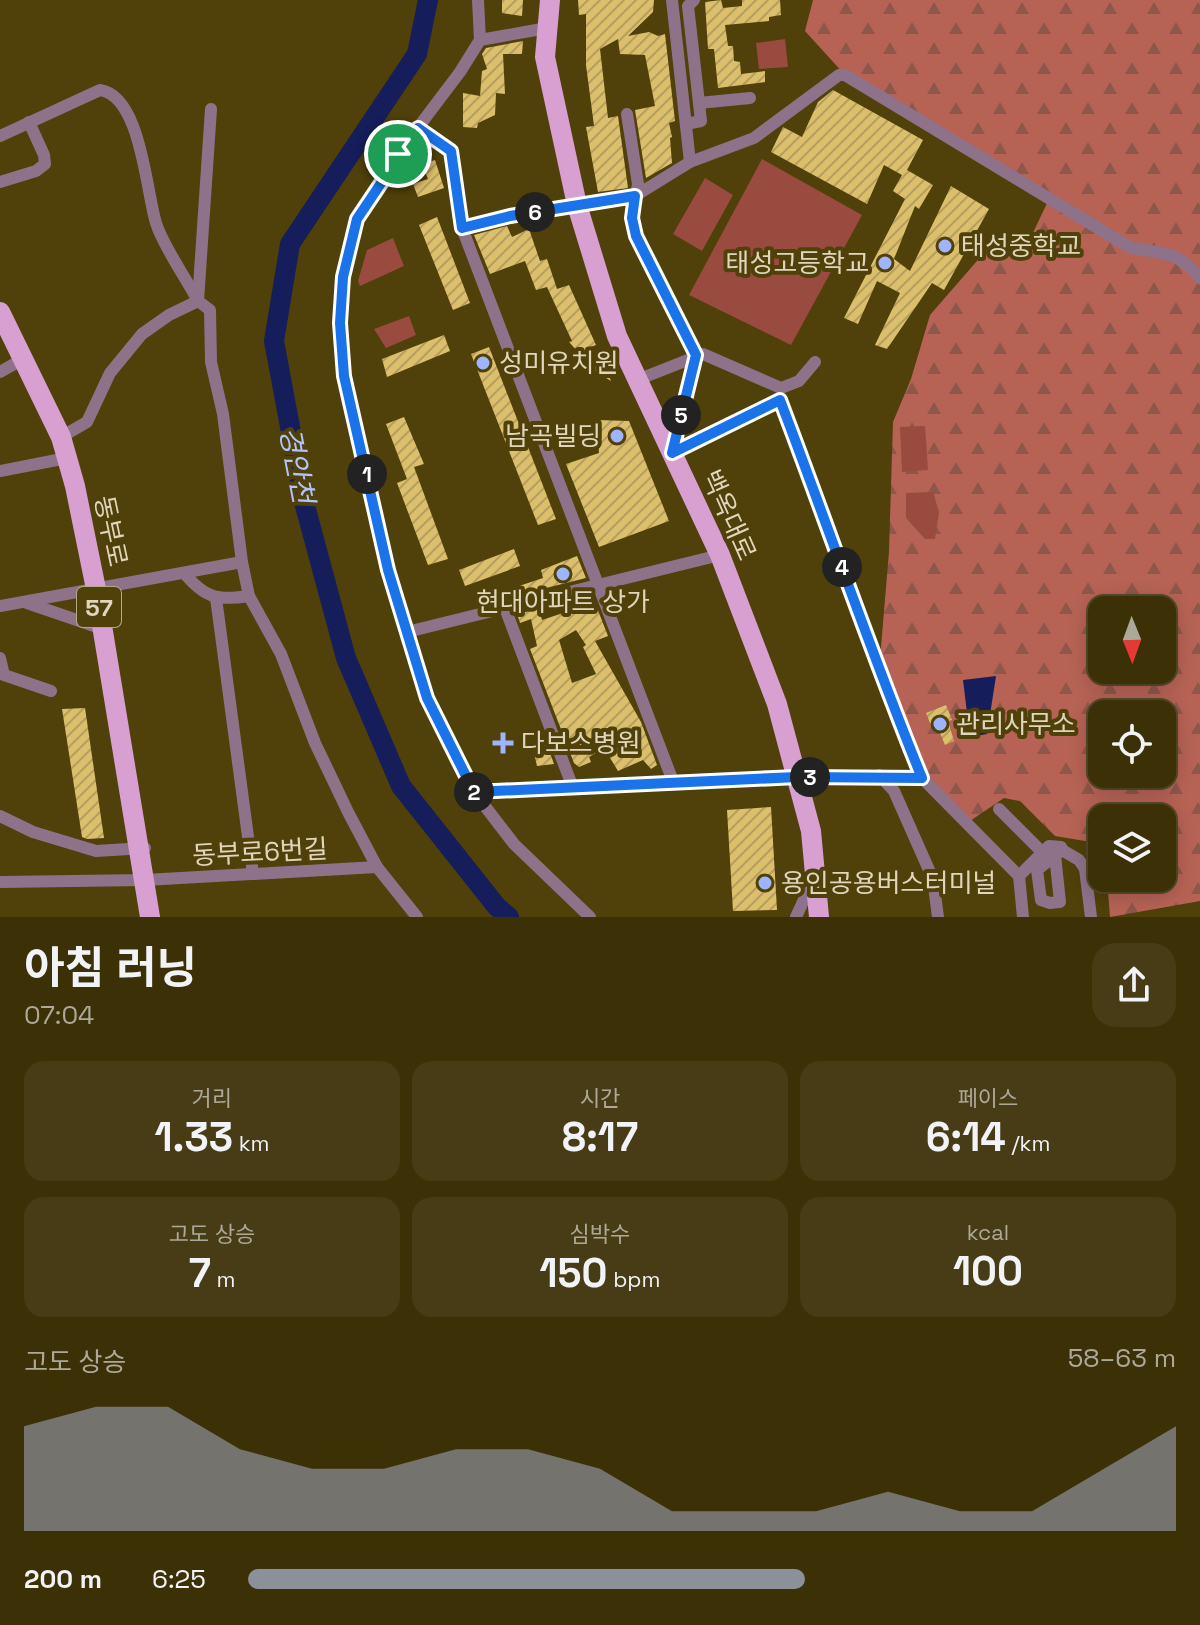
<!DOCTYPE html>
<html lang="ko">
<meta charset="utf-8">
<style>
:root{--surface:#3c3007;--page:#473c15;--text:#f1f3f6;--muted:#aca99b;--line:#554b28;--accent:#8c9099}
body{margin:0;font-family:"Space Grotesk","Noto Sans KR",sans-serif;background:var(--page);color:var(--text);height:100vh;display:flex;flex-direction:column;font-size:30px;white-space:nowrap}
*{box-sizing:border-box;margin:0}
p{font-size:26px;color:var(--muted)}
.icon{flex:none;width:44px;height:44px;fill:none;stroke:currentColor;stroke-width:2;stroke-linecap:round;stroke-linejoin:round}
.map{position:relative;height:917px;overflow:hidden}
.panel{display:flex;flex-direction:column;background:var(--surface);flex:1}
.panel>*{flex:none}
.needle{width:52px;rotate:179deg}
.controls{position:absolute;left:1088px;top:596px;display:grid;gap:16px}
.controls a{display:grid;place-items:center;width:88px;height:88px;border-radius:16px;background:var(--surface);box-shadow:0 4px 20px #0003,0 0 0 2px var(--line);font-size:40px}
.pin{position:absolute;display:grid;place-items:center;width:68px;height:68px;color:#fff;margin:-34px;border:4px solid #fff;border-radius:50%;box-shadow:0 2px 8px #0007}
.km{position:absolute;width:40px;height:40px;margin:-20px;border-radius:50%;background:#222;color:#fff;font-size:22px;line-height:40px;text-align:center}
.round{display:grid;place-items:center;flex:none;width:84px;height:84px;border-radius:24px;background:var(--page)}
.headline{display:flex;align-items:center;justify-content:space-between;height:136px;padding:0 24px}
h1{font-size:44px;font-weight:700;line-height:60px}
.metrics{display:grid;grid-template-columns:repeat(3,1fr);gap:12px;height:136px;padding:8px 24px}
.metrics div{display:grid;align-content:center;border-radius:20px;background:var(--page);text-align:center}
.metrics b{font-size:40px;font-weight:700}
.metrics small{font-size:22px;font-weight:400}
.metrics p{font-size:22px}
.chart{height:224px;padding:16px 24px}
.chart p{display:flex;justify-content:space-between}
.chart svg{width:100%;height:144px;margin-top:8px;fill:var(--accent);opacity:.7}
ul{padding:0 24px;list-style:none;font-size:26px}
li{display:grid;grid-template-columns:128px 96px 1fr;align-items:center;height:60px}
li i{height:20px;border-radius:10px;background:var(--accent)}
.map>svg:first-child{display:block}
.forest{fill:url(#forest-firs);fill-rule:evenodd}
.green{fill:#984b3e}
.water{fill:#151e5b}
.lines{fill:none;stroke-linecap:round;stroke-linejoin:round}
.river{stroke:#151e5b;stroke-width:20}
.building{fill:url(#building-hatch);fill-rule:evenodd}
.minor{stroke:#8e728a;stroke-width:12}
.primary{stroke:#d8a0d1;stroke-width:20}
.route-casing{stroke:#fff;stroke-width:16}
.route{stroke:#1a73e8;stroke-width:10}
.poi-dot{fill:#9eb4fd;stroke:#504009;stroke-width:3}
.labels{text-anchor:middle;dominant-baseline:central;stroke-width:8;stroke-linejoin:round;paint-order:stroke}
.shield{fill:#504009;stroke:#b4a986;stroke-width:2}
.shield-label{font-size:24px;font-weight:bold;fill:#dfd6bc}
.poi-label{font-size:26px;fill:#dfd6bc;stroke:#504009;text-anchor:start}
.street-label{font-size:26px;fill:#dfd6bc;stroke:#504009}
.water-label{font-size:28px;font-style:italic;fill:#b2c4fd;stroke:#504009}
</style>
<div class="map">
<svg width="1200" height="917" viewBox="0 0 1200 917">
<defs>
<pattern id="forest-firs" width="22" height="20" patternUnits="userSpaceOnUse" patternTransform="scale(2)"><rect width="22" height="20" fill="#b66355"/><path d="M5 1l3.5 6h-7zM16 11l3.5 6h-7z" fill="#8e574b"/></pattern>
<pattern id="building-hatch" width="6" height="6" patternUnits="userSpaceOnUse" patternTransform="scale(2)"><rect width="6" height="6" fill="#dcbf6b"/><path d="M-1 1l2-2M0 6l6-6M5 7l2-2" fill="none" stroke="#b69f5e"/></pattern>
</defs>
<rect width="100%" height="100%" fill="#504009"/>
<path class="forest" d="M813 0H1200V901L1110 917 1107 878H1162V818H1102V861L1091 842 1055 836 1020 801 1004 798 970 821 925 775 880 659 889 552 893 422 911 379 930 315 990 246 1021 258 1050 197 845 75 805 31ZM1102 610H1162V670H1102ZM1102 714H1162V774H1102Z"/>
<g class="green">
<path d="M785 39 788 67 759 69 756 43Z"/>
<path d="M762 159 862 215 791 345 689 295Z"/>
<path d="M705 178 733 195 702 251 673 234Z"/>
<path d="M393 238 404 266 360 286 358 281 367 250Z"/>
<path d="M409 316 416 335 386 348 374 329Z"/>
<path d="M925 426 928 470 902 472 900 427Z"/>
<path d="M933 492 939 512 935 539H925L906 518V493Z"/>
<path d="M1124 878H1159L1150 891C1137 895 1127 891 1124 878Z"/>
</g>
<path class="water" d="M996 676 987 734 970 737 963 680Z"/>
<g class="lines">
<path class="river" d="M428 0 417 54 290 244 274 341 304 502 346 658 401 786 497 907 509 917"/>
</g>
<g class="building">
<path d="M502 0H523L522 16 502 13Z"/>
<path d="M578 0H654L653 12 628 36 649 32 658 36 665 34 675 121 669 123 672 137 670 138 672 163 646 178 635 110 655 106 645 55 620 54 618 39 600 49 608 118 618 116 628 188 598 192 586 127 594 126 586 65V14L579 15Z"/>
<path d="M721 0 723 8 742 6V0H780L781 15 769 17V21L725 25 728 46H733L734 61 740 62 741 74 765 71V82L718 88 714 49H708L705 2Z"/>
<path d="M523 41 522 54H503L505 94 496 93 495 115 478 123 477 128 463 127V93L480 96 482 71 487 69 482 54 486 48Z"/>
<path d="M833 90 923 140 907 170 933 185 919 209 915 206 894 259 910 271 951 186 989 209 944 290 932 283 887 349 875 345 900 293 877 281 858 324 844 318 905 199 893 191 902 175 884 165 867 204 771 152 783 127 802 137 818 102Z"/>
<path d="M435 160 444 188 418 197 413 184 428 179 422 164Z"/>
<path d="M437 217 470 303 453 310 419 225Z"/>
<path d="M507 226 512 237 529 229 540 261 547 259 557 289 569 285 596 345 585 349 602 359 611 381 596 372 569 342 572 341 547 287 536 290 525 261 490 274 474 235Z"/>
<path d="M444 335 450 351 387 377 382 359Z"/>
<path d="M489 347 556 519 538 525 471 354Z"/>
<path d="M404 417 424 464 414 467 448 559 428 565 397 483 407 479 386 424Z"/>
<path d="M597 420 629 421 669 521 599 547 566 464 599 453Z"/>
<path d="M514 549 520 566 465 586 459 570Z"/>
<path d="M577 556 586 578 522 594 519 586 543 578 541 570Z"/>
<path d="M590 604 592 608H597L608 636 595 641 641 722 657 765 651 769 643 760 618 771 604 748 589 757 591 762 579 767 574 763 530 649 537 646 531 619 520 623 517 614 539 609 542 620ZM576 630 586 645 583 647 596 674 572 683 559 640Z"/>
<path d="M946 705 952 720 948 721 954 741 945 745 938 728 933 730 926 713Z"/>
<path d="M85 708 104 838 87 839 82 837 62 709Z"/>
<path d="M545 739 554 764 537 766 532 744Z"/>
<path d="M771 807 777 910 733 911 727 810Z"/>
</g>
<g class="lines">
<g class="minor">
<path d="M478 0 480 40"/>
<path d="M547 28 480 40 460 72 398 154 357 219 343 277 340 323 344 376 388 570 427 698 474 792 514 844 590 917"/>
<path d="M699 103 750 98"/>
<path d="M211 109 198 301 210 310 211 362 223 414 242 562 249 596 281 654 315 743 348 812 377 867 417 917"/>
<path d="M627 114 638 184 632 218 636 236 696 355 672 451"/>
<path d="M686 124 701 121 688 6 694 0"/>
<path d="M418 128 451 151 462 228 674 784 797 777 922 778"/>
<path d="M0 136 100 90C141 96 146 191 156 223 163 246 186 278 198 301L169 315 142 334 110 373 87 422 61 437"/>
<path d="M690 162 754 138 839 75H845L1131 248C1162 253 1180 252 1200 278"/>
<path d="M0 182 36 171 45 164 44 155 29 122"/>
<path d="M462 228 510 216 635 196 690 162 672 0"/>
<path d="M0 372 23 359"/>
<path d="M637 380 703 354 781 388 799 381 815 362"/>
<path d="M672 453 780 400 826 519 883 682 922 778 1019 876 1023 917"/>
<path d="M0 471 67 458"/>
<path d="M184 573C205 598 217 601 249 596"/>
<path d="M216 598 253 874"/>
<path d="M27 603 103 629"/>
<path d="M0 606 242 562"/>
<path d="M505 608 573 788"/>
<path d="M407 632 720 555"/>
<path d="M0 658 4 675 51 691"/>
<path d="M879 775 894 791 933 879 938 917"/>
<path d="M474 792 674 784"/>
<path d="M999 809 1043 853"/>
<path d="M0 816 33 832 96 851 145 848"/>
<path d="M1062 850 1079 860 1085 869 1091 917"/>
<path d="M1019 876 1049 846 1061 847 1062 850 1037 870 1041 900 1050 903 1060 902 1055 855"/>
<path d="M0 882 145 880 377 867"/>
<path d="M796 917 812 882"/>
</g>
<g class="primary">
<path d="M550 0 545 57 577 205 617 336 720 555 777 704 811 831 819 917"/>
<path d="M0 312 61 437 75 486 96 589 150 917"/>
</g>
</g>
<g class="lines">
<g class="route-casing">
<path id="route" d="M418 128 451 151 462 228 510 216 635 196 632 218 636 236 696 355 672 453 780 400C828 526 871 653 922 778L797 777 474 792 427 698 388 570 344 376 340 323 343 277 357 219Z"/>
</g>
<use href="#route" class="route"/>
</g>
<g class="poi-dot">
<circle cx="945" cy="246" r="8"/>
<circle cx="885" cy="263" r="8"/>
<circle cx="483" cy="363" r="8"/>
<circle cx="617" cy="436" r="8"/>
<circle cx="563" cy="574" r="8"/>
<circle cx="940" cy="724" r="8"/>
<path d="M499 731h8v8h8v8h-8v8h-8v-8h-8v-8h8z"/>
<circle cx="765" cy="883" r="8"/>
</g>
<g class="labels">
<rect class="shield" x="77" y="587" width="44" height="40" rx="6"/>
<g class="shield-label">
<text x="99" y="607">57</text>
</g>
<g class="poi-label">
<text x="961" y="246">태성중학교</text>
<text x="869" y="263" text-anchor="end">태성고등학교</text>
<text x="499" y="363">성미유치원</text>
<text x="601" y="436" text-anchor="end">남곡빌딩</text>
<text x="563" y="602" text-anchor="middle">현대아파트 상가</text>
<text x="956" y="724">관리사무소</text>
<text x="521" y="743">다보스병원</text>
<text x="781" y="883">용인공용버스터미널</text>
</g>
<g class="street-label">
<text transform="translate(729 515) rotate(66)">백옥대로</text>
<text transform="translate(111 531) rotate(78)">동부로</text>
<text transform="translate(260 852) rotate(-3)">동부로6번길</text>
</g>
<g class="water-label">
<text transform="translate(297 465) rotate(79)">경안천</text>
</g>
</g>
</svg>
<div class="controls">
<a><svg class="needle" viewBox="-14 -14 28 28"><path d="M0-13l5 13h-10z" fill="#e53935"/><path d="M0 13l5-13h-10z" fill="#aca99b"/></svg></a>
<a><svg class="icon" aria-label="locate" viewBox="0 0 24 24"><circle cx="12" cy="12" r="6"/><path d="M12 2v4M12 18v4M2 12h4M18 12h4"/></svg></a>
<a><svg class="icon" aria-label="layers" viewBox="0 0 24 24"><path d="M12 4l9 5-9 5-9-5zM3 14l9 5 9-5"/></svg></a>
</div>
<div class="pin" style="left:398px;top:154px;background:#1e9e55"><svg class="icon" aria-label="arrive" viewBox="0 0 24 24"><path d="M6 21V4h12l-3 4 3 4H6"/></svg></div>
<b class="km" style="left:367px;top:474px">1</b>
<b class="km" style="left:474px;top:792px">2</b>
<b class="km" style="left:810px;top:777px">3</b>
<b class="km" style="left:842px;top:567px">4</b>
<b class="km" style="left:681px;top:415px">5</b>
<b class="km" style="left:535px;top:212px">6</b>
</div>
<section class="panel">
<div class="headline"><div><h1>아침 러닝</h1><p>07:04</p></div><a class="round"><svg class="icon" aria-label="share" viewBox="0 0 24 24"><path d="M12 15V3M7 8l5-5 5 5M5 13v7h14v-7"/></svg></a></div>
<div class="metrics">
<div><p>거리</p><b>1.33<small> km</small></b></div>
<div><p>시간</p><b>8:17</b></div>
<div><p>페이스</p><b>6:14<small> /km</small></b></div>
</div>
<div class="metrics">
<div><p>고도 상승</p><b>7<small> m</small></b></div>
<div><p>심박수</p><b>150<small> bpm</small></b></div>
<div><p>kcal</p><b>100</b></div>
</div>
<div class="chart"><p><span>고도 상승</span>58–63 m</p>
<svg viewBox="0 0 160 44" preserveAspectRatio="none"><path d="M0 44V12L10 6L20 6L30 19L40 25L50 25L60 19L70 19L80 25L90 38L100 38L110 38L120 32L130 38L140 38L150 25L160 12V44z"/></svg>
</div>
<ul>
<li><b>200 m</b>6:25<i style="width:60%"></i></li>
</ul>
</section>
